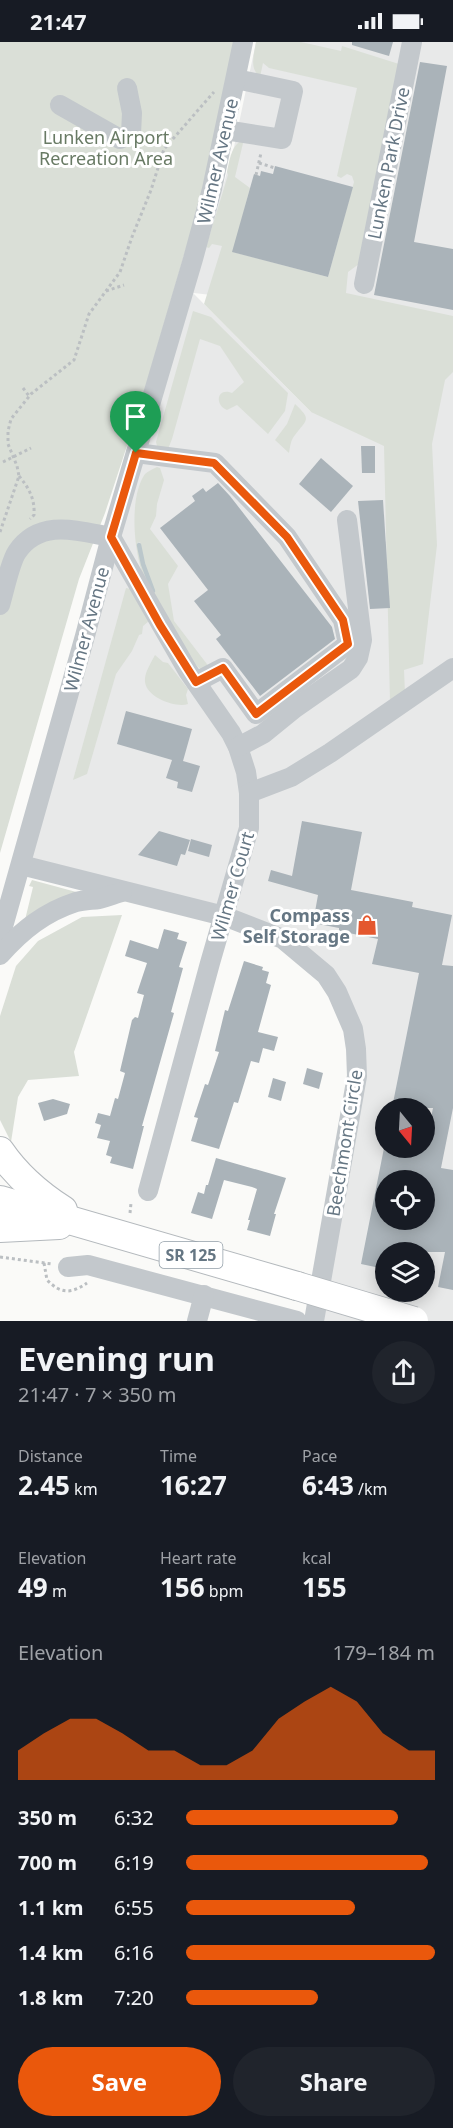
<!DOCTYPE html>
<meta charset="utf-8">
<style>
:root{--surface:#171b24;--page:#20242c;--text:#f1f3f6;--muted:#9ea1a6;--accent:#ea580c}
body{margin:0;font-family:"Noto Sans",sans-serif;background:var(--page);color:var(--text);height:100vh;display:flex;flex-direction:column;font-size:22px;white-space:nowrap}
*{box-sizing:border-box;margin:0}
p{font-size:20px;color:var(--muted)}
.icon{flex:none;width:33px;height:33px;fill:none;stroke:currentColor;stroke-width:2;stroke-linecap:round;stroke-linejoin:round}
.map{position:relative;height:1279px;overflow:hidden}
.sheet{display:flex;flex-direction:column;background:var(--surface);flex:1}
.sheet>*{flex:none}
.needle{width:39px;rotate:162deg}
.controls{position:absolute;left:375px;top:1056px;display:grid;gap:12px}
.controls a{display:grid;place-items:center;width:60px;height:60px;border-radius:50%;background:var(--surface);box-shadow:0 3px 15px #0003;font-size:30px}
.pin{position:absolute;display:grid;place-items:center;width:51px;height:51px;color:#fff;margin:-62px -26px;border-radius:50% 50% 50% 0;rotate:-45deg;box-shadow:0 0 6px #0007}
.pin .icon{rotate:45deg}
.round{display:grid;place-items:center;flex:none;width:63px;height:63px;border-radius:32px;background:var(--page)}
.head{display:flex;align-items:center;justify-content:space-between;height:102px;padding:0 18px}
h1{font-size:33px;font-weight:700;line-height:45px}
.stats{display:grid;grid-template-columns:repeat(3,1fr);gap:9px;height:102px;padding:6px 18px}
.stats div{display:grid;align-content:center}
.stats b{font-size:26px;font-weight:700}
.stats small{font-size:16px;font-weight:400}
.stats p{font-size:16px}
.chart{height:168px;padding:12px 18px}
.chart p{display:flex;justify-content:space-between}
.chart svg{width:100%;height:108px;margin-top:6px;fill:var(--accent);opacity:.7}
.action{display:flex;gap:12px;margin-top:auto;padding:12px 18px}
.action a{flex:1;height:69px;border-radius:36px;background:var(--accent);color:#fff;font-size:24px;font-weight:700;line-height:69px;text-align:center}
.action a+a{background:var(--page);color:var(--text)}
ul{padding:0 18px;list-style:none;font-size:20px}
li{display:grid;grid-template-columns:96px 72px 1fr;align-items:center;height:45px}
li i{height:15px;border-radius:8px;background:var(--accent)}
.status{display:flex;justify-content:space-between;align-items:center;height:42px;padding:0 30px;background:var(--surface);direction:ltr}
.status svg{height:16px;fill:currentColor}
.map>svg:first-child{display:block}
.built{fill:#e8e9e9;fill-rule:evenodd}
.green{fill:#dadfd7}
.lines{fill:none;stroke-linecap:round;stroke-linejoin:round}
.stream{stroke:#bbc7cb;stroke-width:4.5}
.building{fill:#aab3b9;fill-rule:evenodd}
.highway-casing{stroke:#b4b9bd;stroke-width:30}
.path{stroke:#bbbfc2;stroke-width:3;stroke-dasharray:3 3;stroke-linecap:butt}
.minor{stroke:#c3c8cc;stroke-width:20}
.highway{stroke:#fff;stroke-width:28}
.highway-bridge-casing{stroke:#b4b9bd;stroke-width:30;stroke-linecap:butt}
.highway-bridge{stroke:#fff;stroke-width:28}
.route-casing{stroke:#fff;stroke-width:12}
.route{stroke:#ea580c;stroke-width:8}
.labels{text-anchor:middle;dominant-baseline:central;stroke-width:6;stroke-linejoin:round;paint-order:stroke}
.shield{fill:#fff;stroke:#939fa8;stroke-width:1.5}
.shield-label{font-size:16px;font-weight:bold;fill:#657683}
.park-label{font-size:18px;fill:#687a64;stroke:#fff}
.street-label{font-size:18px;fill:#657683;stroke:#fff}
.poi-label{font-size:18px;font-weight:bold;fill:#657683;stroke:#fff;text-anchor:end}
</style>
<div class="status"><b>21:47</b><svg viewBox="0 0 49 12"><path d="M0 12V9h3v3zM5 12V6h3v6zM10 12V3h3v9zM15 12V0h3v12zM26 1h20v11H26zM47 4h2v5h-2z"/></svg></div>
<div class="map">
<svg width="453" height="1279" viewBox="0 0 453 1279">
<rect width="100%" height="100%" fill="#fafaf8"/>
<path class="built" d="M256 0H453V1279H314L357 1041 346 968 283 897 21 823 206 205 234 105ZM193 251H194L411 276 311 370ZM386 1066H424V1106H386ZM386 1138H424V1178H386ZM386 1210H424V1250H386Z"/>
<g class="green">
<path d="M0 0H238L214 111 140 364 105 471 79 537 0 811Z"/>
<path d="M256 0H301L341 9 342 4 399 22 359 222 348 230 346 251 453 274V330L445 338 432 402 437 503 423 622 404 628 405 651 390 660 384 404 311 370 204 262 222 204 212 202 209 206 206 205 228 133 227 130C230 117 231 103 244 97L235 135 250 146 233 210 328 235 354 140 352 134 347 132 341 136 337 134 357 46 269 26 263 21 260 35C249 26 254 13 256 0Z"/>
<path d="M193 269 211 275 288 351 285 369 268 392 237 363 227 368C214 363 217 345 232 351L244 340 220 304 200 297 172 397 168 407 157 404 156 400Z"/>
<path d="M295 362C312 378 307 377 295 393 291 397 290 405 289 411L275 398 287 382Z"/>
<path d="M157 425 160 426 164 438 157 462 156 474 150 487 178 524 168 542 174 579 213 630C212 630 205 629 204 629 182 618 151 547 144 523 142 515 142 507 140 500L137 501 141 521 151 549C134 526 127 457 145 432 148 429 153 427 157 425Z"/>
<path d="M126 546 131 547 149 579 143 584 142 592 139 593 132 609 116 632 87 732 73 738Z"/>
<path d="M155 613 163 620 168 621 188 647 186 653 188 662C176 666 147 656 145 640 144 631 151 621 155 613Z"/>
<path d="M32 838 80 851 24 882 33 845 29 844Z"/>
<path d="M122 873 74 1010 79 1034 28 1038 18 1055 11 1100 0 1078V974L16 924 38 899 82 875Z"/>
</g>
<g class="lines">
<path class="stream" d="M139 503 143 522 153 549"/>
</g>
<g class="building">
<path d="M352 0H393L389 14 352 3Z"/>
<path d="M420 20 447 24 414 200 453 207V268L374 253Z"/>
<path d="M275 124 353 145 328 235 232 210 254 132 260 134 261 129 273 132Z"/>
<path d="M361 404H375V431H362Z"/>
<path d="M321 416 353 444 331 470 299 442Z"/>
<path d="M218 441 230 454 332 585 335 597 260 654 216 597 221 593 194 559 208 548 160 486 195 459 192 454 203 446 206 450Z"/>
<path d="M383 458 390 566 370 567 358 459Z"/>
<path d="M126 669 192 687 183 719 200 724 192 750 177 746 178 740 166 736 172 718 117 702Z"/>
<path d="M302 779 362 790 351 848 413 860 412 865 452 873 442 923 453 924V1066L441 1126 453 1128V1248L438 1245 445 1210H383L380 1226 361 1222 384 1106H425L433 1066H392L419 931 372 922 378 897 339 889V886L313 881 318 853 268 839 271 828 292 834ZM386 1138H424V1178H386Z"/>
<path d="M159 789 190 798 185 813 181 812 177 824 138 813Z"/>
<path d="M191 797 212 803 209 815 188 809Z"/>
<path d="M164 887 179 891 177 897 187 900 179 925 183 926 171 970 174 971 142 1084H144L133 1127 110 1121 112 1115 106 1113 110 1099 97 1096 101 1083 95 1081 98 1071 110 1074 115 1056 118 1057 125 1031 120 1029 132 978 135 975 138 976 144 953 137 951 147 921 125 914 130 898 158 907Z"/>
<path d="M244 919 263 925 262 928 269 930 266 941 271 943 258 990 278 995 274 1009 263 1006 259 1021 251 1019 238 1061 234 1060 219 1107 191 1099 198 1076 194 1075 205 1042 208 1043 219 1010 215 1009 225 968 228 969Z"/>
<path d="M307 1026 323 1031 319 1047 303 1042Z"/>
<path d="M273 1036 286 1040 281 1059 268 1055Z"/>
<path d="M53 1057 70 1062 67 1072 44 1079 38 1061Z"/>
<path d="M216 1116 286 1136 274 1172H276L270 1194 247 1188 250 1178H248L257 1147 252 1145 224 1138 212 1177 191 1171 198 1150 204 1152 206 1143H208Z"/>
</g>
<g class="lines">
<g class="highway-casing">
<g id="highway">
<path d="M0 1109C17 1134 38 1152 63 1168"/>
<path d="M0 1158 297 1244"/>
<path d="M0 1186 59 1183"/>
</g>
</g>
<g class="path">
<path d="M259 121 275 126"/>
<path d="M256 133 261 111"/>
<path d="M106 249 124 243"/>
<path d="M23 346 29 354"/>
<path d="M3 420 31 406"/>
<path d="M19 434C29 446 35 457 34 473L30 477"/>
<path d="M0 490 19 434 17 424 8 402V389L11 377 31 352 74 318 89 272 120 230 132 195 151 148 164 107 214 50"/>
<path d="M130 1171 131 1161"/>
<path d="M0 1215 52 1222"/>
<path d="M44 1221 47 1238C61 1252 71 1252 87 1241"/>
</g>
<g class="minor">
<path d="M60 63 120 97 131 92 132 71 127 46"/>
<path d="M225 88 282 97 293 49 236 37"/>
<path d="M364 242 412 0"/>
<path d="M136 411 215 421 287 495 343 578 348 602 256 672 223 626 196 640"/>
<path d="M111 495 188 629 231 691 238 705 246 730 249 751V786L210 921 148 1149"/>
<path d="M0 563C4 550 10 520 17 510 40 476 78 489 111 495"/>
<path d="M238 705 263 692 295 666 351 627 358 616 362 598 347 478"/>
<path d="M249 751 291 735 330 711 453 626"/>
<path d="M21 823 224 874 283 897 326 933 337 950 353 987 356 1007 357 1034 314 1279"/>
<path d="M0 895 85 594 111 495 193 217 212 147 243 0"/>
<path d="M0 913C22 888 45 870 76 860 84 858 92 858 99 857 107 855 115 852 122 850"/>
<path d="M68 1225 88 1223 297 1279"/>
<path d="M197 1279 204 1253"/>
</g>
<use href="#highway" class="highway"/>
<g class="highway-bridge-casing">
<path id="highway-bridge" d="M297 1244 414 1279"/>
</g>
<use href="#highway-bridge" class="highway-bridge"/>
</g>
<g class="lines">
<g class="route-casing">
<path id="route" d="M136 411 214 421 287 495 343 578 348 602 256 672 223 626 196 640 160 583 111 495Z"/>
</g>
<use href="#route" class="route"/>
</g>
<defs>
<g id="shop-bare" transform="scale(1.62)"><path d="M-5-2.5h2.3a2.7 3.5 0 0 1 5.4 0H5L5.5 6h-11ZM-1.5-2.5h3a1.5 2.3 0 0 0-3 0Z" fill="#e4572e" stroke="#fff" stroke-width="2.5" paint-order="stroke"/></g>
</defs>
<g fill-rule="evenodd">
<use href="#shop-bare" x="367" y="883"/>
</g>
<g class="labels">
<rect class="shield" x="159.5" y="1200" width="63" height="26" rx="4.5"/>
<g class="shield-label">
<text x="191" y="1213">SR 125</text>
</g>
<g class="park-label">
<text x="106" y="95">Lunken Airport<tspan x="106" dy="21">Recreation Area</tspan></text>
</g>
<g class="street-label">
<text transform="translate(217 119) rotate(-77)">Wilmer Avenue</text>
<text transform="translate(388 121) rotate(-79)">Lunken Park Drive</text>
<text transform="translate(86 587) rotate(-75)">Wilmer Avenue</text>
<text transform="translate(232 844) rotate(-74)">Wilmer Court</text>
<text transform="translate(344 1101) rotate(-81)">Beechmont Circle</text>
</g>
<g class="poi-label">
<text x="350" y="873">Compass<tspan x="350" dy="21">Self Storage</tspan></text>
</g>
</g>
</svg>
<div class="controls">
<a><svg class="needle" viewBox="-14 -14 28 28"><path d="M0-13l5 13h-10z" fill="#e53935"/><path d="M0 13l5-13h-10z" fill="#9ea1a6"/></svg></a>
<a><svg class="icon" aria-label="locate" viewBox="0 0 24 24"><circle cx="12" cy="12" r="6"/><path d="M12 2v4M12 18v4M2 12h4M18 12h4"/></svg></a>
<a><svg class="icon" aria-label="layers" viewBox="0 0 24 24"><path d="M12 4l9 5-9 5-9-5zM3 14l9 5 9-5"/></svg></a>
</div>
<div class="pin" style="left:136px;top:411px;background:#1e9e55"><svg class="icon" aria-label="arrive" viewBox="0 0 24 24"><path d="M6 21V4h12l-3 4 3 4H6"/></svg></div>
</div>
<section class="sheet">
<div class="head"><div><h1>Evening run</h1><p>21:47 · 7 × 350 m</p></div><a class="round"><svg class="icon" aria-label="share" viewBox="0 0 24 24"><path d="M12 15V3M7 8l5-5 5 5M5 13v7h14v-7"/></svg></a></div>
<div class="stats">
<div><p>Distance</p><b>2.45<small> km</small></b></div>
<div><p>Time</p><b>16:27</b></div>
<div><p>Pace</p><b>6:43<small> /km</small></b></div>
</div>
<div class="stats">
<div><p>Elevation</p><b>49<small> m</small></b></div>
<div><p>Heart rate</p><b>156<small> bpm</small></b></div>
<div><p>kcal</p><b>155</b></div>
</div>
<div class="chart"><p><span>Elevation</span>179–184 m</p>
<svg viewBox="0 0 160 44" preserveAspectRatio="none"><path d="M0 44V32L10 25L20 19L30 19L40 25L50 32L60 32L70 38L80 38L90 32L100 19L110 12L120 6L130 12L140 25L150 32L160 32V44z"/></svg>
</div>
<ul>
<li><b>350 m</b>6:32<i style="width:85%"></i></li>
<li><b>700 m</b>6:19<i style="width:97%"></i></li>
<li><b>1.1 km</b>6:55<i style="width:68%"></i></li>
<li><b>1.4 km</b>6:16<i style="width:100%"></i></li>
<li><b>1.8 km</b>7:20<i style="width:53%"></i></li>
</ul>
<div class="action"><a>Save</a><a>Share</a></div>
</section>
